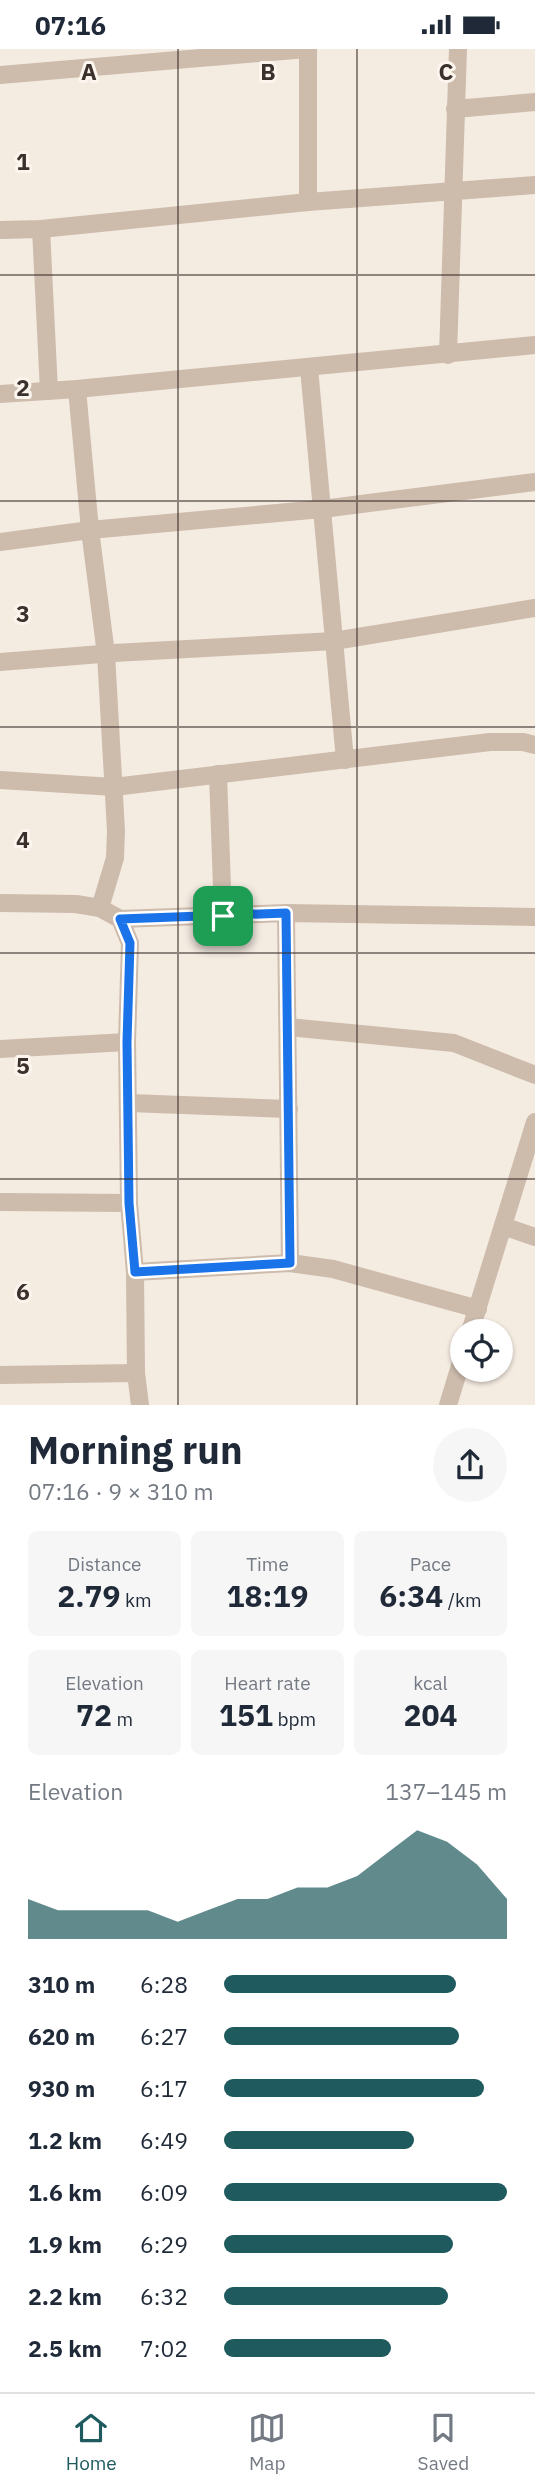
<!DOCTYPE html>
<meta charset="utf-8">
<style>
:root{--surface:#fff;--page:#f6f6f7;--text:#1f2937;--muted:#747a83;--line:#e0e1e3;--accent:#1f5a5e}
body{margin:0;font-family:"IBM Plex Sans",sans-serif;background:var(--page);color:var(--text);height:100vh;display:flex;flex-direction:column;font-size:26px;white-space:nowrap}
*{box-sizing:border-box;margin:0}
p{font-size:23px;color:var(--muted)}
.icon{flex:none;width:38px;height:38px;fill:none;stroke:currentColor;stroke-width:2;stroke-linecap:round;stroke-linejoin:round}
.map{position:relative;height:1356px;overflow:hidden}
.details{display:flex;flex-direction:column;background:var(--surface);flex:1}
.details>*{flex:none}
.controls{position:absolute;left:450px;top:1270px;display:grid;gap:14px}
.controls a{display:grid;place-items:center;width:63px;height:63px;border-radius:50%;background:var(--surface);box-shadow:0 2px 5px #0004;font-size:35px}
.pin{position:absolute;display:grid;place-items:center;width:60px;height:60px;color:#fff;margin:-30px;border-radius:14px;box-shadow:0 4px 10px #0006}
.round{display:grid;place-items:center;flex:none;width:74px;height:74px;border-radius:37px;background:var(--page)}
.summary{display:flex;align-items:center;justify-content:space-between;height:119px;padding:0 28px}
h1{font-size:38px;font-weight:700;line-height:52px}
.metrics{display:grid;grid-template-columns:repeat(3,1fr);gap:10px;height:119px;padding:7px 28px}
.metrics div{display:grid;align-content:center;border-radius:10px;background:var(--page);text-align:center}
.metrics b{font-size:30px;font-weight:700}
.metrics small{font-size:19px;font-weight:400}
.metrics p{font-size:19px}
.chart{height:196px;padding:14px 28px}
.chart p{display:flex;justify-content:space-between}
.chart svg{width:100%;height:126px;margin-top:7px;fill:var(--accent);opacity:.7}
ul{padding:0 28px;list-style:none;font-size:23px}
li{display:grid;grid-template-columns:112px 84px 1fr;align-items:center;height:52px}
li i{height:18px;border-radius:9px;background:var(--accent)}
.status{display:flex;justify-content:space-between;align-items:center;height:49px;padding:0 35px;background:var(--surface);direction:ltr}
.status svg{height:19px;fill:currentColor}
.tab-bar{display:flex;justify-content:space-around;align-items:center;height:98px;border-top:2px solid var(--line);background:var(--surface);font-size:19px;color:var(--muted)}
.tab-bar a{display:grid;justify-items:center;gap:4px}
.tab-bar .on{color:var(--accent)}
.map>svg:first-child{display:block}
.lines{fill:none;stroke-linecap:round;stroke-linejoin:round}
.street{stroke:#cdbbac;stroke-width:18}
.route-casing{stroke:#fff;stroke-width:14}
.route{stroke:#1a73e8;stroke-width:9}
.grid{fill:none;stroke:#3b302b;stroke-width:2;stroke-opacity:0.55}
.grid-label{font-size:23px;text-anchor:middle;font-weight:bold;fill:#3b302b;stroke:#fbf5ee;stroke-width:6;stroke-linejoin:round;paint-order:stroke}
</style>
<div class="status"><b>07:16</b><svg viewBox="0 0 49 12"><path d="M0 12V9h3v3zM5 12V6h3v6zM10 12V3h3v9zM15 12V0h3v12zM26 1h20v11H26zM47 4h2v5h-2z"/></svg></div>
<div class="map">
<svg width="535" height="1356" viewBox="0 0 535 1356">
<rect width="100%" height="100%" fill="#f4ebe1"/>
<g class="lines">
<g class="street">
<path d="M308 0V153"/>
<path d="M0 26 307 0"/>
<path d="M455 60 535 53"/>
<path d="M41 180 49 342"/>
<path d="M0 181 41 180 308 153 535 136"/>
<path d="M448 306 458 0"/>
<path d="M309 319 345 711"/>
<path d="M77 340 90 481 106 605 116 782 115 809 100 859"/>
<path d="M0 345 77 340 535 296"/>
<path d="M0 493 90 481 322 460 535 433"/>
<path d="M0 613 114 604 334 592 535 559"/>
<path d="M218 725 223 867"/>
<path d="M0 731 114 738 490 693H523L535 696"/>
<path d="M0 854 76 855 100 859 120 870 130 894 127 993 129 1154 135 1223 136 1324 140 1356"/>
<path d="M286 864 290 1214"/>
<path d="M120 870 286 864 535 868"/>
<path d="M288 978 454 994 535 1026"/>
<path d="M0 1000 127 993"/>
<path d="M129 1054 289 1060"/>
<path d="M0 1153 129 1154"/>
<path d="M503 1177 535 1188"/>
<path d="M135 1223 290 1214 333 1220 478 1260"/>
<path d="M470 1283 535 1073"/>
<path d="M0 1326 136 1324"/>
<path d="M448 1356 462 1310"/>
</g>
</g>
<g class="lines">
<g class="route-casing">
<path id="route" d="M286 864 290 1214 135 1223 129 1154 127 993 130 894 120 870Z"/>
</g>
<use href="#route" class="route"/>
</g>
<path class="grid" d="M178 0V1356M357 0V1356M0 226H535M0 452H535M0 678H535M0 904H535M0 1130H535"/>
<g class="grid-label">
<text x="89" y="31">A</text>
<text x="268" y="31">B</text>
<text x="446" y="31">C</text>
<text x="23" y="121">1</text>
<text x="23" y="347">2</text>
<text x="23" y="573">3</text>
<text x="23" y="799">4</text>
<text x="23" y="1025">5</text>
<text x="23" y="1251">6</text>
</g>
</svg>
<div class="controls">
<a><svg class="icon" aria-label="locate" viewBox="0 0 24 24"><circle cx="12" cy="12" r="6"/><path d="M12 2v4M12 18v4M2 12h4M18 12h4"/></svg></a>
</div>
<div class="pin" style="left:223px;top:867px;background:#1e9e55"><svg class="icon" aria-label="arrive" viewBox="0 0 24 24"><path d="M6 21V4h12l-3 4 3 4H6"/></svg></div>
</div>
<section class="details">
<div class="summary"><div><h1>Morning run</h1><p>07:16 · 9 × 310 m</p></div><a class="round"><svg class="icon" aria-label="share" viewBox="0 0 24 24"><path d="M12 15V3M7 8l5-5 5 5M5 13v7h14v-7"/></svg></a></div>
<div class="metrics">
<div><p>Distance</p><b>2.79<small> km</small></b></div>
<div><p>Time</p><b>18:19</b></div>
<div><p>Pace</p><b>6:34<small> /km</small></b></div>
</div>
<div class="metrics">
<div><p>Elevation</p><b>72<small> m</small></b></div>
<div><p>Heart rate</p><b>151<small> bpm</small></b></div>
<div><p>kcal</p><b>204</b></div>
</div>
<div class="chart"><p><span>Elevation</span>137–145 m</p>
<svg viewBox="0 0 160 44" preserveAspectRatio="none"><path d="M0 44V30L10 34L20 34L30 34L40 34L50 38L60 34L70 30L80 30L90 26L100 26L110 22L120 14L130 6L140 10L150 18L160 30V44z"/></svg>
</div>
<ul>
<li><b>310 m</b>6:28<i style="width:82%"></i></li>
<li><b>620 m</b>6:27<i style="width:83%"></i></li>
<li><b>930 m</b>6:17<i style="width:92%"></i></li>
<li><b>1.2 km</b>6:49<i style="width:67%"></i></li>
<li><b>1.6 km</b>6:09<i style="width:100%"></i></li>
<li><b>1.9 km</b>6:29<i style="width:81%"></i></li>
<li><b>2.2 km</b>6:32<i style="width:79%"></i></li>
<li><b>2.5 km</b>7:02<i style="width:59%"></i></li>
</ul>
</section>
<nav class="tab-bar">
<a class="on"><svg class="icon" aria-label="home" viewBox="0 0 24 24"><path d="M3 11l9-7 9 7M6 9v11h12V9"/></svg>Home</a>
<a><svg class="icon" aria-label="map" viewBox="0 0 24 24"><path d="M3 6l6-2 6 2 6-2v14l-6 2-6-2-6 2zM9 4v14M15 6v14"/></svg>Map</a>
<a><svg class="icon" aria-label="saved" viewBox="0 0 24 24"><path d="M7 4h10v16l-5-4-5 4z"/></svg>Saved</a>
</nav>
